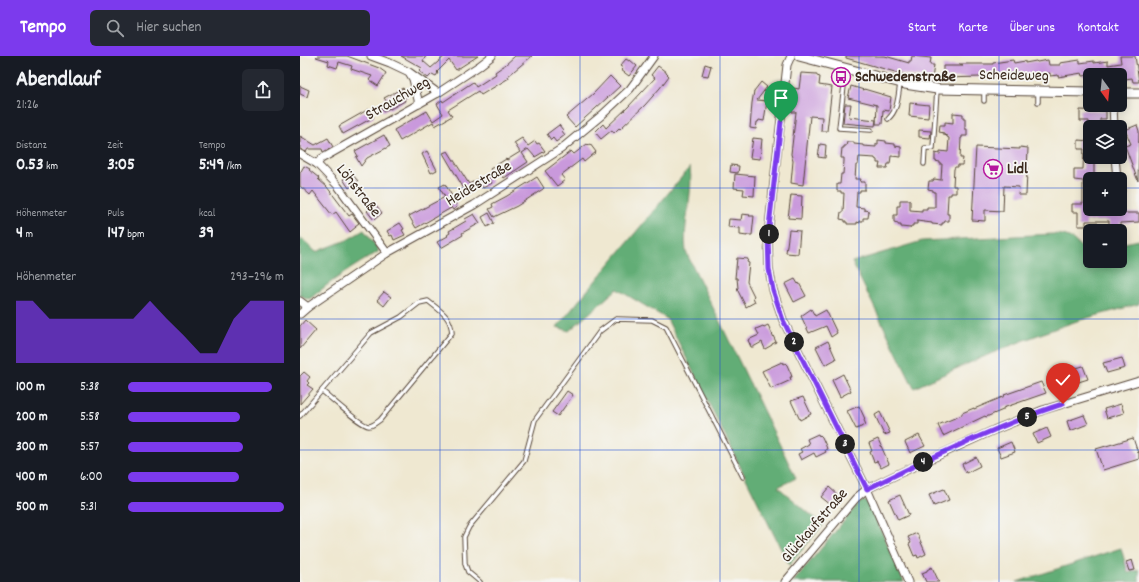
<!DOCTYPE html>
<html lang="de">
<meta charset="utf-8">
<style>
:root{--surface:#171b24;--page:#242831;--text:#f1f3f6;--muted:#9ea1a6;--accent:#7c3aed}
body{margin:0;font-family:Dekko,sans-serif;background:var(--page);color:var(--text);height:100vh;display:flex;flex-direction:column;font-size:15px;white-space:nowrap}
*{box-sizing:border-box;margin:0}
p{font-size:13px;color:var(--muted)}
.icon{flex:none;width:22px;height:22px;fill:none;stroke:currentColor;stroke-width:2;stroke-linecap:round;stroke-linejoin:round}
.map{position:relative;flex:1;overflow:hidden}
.panel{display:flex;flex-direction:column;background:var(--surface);width:300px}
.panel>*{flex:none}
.needle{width:26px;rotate:165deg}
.tools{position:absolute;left:783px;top:12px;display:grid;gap:8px}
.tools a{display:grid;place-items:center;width:44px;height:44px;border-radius:6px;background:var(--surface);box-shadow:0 2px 10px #0003;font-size:20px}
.pin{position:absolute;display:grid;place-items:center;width:34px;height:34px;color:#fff;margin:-41px -17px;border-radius:50% 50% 50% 0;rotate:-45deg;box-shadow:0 0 4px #0007}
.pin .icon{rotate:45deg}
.km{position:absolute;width:20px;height:20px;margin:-10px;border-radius:50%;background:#222;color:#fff;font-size:11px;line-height:20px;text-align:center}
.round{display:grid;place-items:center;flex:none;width:42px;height:42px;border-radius:6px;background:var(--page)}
.overview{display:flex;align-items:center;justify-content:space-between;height:68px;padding:0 16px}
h1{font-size:22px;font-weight:700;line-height:30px}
.metrics{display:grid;grid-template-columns:repeat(3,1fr);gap:6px;height:68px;padding:4px 16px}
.metrics div{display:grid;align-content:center}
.metrics b{font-size:17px;font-weight:700}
.metrics small{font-size:11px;font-weight:400}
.metrics p{font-size:11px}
.chart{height:112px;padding:8px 16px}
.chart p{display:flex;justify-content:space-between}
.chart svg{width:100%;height:72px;margin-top:4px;fill:var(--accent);opacity:.7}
ul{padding:0 16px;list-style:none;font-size:13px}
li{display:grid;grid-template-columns:64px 48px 1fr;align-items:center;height:30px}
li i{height:10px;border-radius:5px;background:var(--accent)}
header{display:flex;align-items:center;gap:24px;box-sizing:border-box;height:56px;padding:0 20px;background:var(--accent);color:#fff}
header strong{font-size:19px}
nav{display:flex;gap:22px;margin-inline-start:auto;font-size:14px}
.search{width:280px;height:36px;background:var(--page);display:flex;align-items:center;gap:10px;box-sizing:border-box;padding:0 14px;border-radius:6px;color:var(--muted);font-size:15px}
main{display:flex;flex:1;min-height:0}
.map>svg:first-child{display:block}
.forest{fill:#62ad76;stroke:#4e6c4a}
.building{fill:#c999dc}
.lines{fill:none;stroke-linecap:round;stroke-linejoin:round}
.service-casing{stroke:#564639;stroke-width:5.5}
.minor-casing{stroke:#564639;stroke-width:9}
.tertiary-casing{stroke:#564639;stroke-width:11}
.service{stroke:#fff;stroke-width:3.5}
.minor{stroke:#fff;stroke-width:7}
.tertiary{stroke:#fff;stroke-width:9}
.route-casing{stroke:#fff;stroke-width:8}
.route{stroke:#7c3aed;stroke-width:5}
.grid{fill:none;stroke:#1d4ed8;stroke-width:1;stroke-opacity:0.55}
.labels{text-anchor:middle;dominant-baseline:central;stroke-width:3.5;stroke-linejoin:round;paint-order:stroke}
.street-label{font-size:16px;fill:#3b2a1e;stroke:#f6f6f2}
.poi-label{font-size:16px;font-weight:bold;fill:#3b2a1e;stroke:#f6f6f2;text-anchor:start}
</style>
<header>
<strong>Tempo</strong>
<div class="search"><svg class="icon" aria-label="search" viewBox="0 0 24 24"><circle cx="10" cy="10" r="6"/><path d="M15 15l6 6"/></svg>Hier suchen</div>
<nav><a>Start</a><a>Karte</a><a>Über uns</a><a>Kontakt</a></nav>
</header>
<main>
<section class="panel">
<div class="overview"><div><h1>Abendlauf</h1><p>21:26</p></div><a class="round"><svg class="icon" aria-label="share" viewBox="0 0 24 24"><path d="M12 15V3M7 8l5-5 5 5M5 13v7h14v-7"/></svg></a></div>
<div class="metrics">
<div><p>Distanz</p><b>0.53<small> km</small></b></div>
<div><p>Zeit</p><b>3:05</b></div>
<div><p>Tempo</p><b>5:49<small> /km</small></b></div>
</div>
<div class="metrics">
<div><p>Höhenmeter</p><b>4<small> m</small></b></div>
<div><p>Puls</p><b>147<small> bpm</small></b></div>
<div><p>kcal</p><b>39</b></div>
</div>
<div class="chart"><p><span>Höhenmeter</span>293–296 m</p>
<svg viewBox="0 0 160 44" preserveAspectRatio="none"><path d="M0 44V6L10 6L20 17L30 17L40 17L50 17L60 17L70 17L80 6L90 17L100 27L110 38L120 38L130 17L140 6L150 6L160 6V44z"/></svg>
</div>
<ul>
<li><b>100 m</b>5:38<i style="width:92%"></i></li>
<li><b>200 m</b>5:58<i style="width:72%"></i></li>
<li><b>300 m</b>5:57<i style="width:74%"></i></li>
<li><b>400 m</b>6:00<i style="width:71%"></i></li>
<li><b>500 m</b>5:31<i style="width:100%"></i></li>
</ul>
</section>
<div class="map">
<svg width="839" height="526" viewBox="0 0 839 526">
<rect width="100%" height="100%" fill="#f6f6f2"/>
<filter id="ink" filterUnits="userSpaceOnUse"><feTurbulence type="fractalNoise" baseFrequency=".025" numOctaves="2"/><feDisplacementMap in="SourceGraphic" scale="8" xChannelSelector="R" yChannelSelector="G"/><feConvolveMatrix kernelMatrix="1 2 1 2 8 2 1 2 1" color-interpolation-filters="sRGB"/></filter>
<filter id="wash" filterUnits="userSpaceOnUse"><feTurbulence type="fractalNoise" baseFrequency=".012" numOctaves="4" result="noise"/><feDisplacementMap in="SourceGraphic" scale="16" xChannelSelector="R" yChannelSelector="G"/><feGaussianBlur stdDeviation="0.9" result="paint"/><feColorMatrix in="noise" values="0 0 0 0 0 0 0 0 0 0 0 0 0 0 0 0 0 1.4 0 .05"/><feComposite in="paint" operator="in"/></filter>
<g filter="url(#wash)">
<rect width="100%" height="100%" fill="#efe8d1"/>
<g class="forest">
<path d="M390 111C394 139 382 168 386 196L496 422 478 431 523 469 489 509 367 263 317 233 269 275 257 271Z"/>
<path d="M64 174 78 193V196C54 210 32 224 11 242L8 243 0 239V181L16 196 47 184Z"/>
<path d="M753 178C769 179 771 181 782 192L790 191V205H820V188L839 184V248C818 254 797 259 777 265 721 284 667 307 614 332L552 206 622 185Z"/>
<path d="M564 445 567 446 570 449 604 526H493L560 446Z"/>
<path d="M821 492 828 517 839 514V526H717Z"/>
</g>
<g id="blocks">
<g class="building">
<path d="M17 0H47L79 12 86 17 78 30 69 24 72 20 51 13 52 10 39 6 37 12 28 9 29 5 16 1Z"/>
<path d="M101 0H126L123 5 131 12 145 0H178L156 14 149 4 137 16 138 17 136 20 132 18 128 22 119 15 122 12Z"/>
<path d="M215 0H232L208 20 209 22 181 39 178 35 148 54 152 60 135 70 133 66 100 85 94 74 127 55 133 65 143 58 137 48 142 44 143 46 173 26 176 31 196 18 195 16 205 9Z"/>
<path d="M546 0H585L609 7V5H611L612 0 631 2 630 9H634L632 23 602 18 546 2Z"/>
<path d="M820 0H835L839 26H833L832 22 825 23 824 17 812 19H790L783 20 782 17 758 21V19L750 20V17L727 20V18L716 20 715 17 695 20V19H681V21L643 22V10H663L659 8H693V7L713 4 714 7 725 5V7L736 5 737 6 748 4 749 9H760V7L780 4V7L794 5V7L808 5V9L821 7Z"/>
<path d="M326 3 329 5 330 4 337 10 329 20 321 14 323 12 320 10Z"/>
<path d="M405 8 411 10 408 20 402 19Z"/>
<path d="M358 10 366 16V17L369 20 360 32 345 49 320 73 319 72 314 77 312 74 301 83 295 76 303 68 306 72 328 51 355 22 351 19Z"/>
<path d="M501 17 517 18V20L520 21 519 29 532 31 527 75H521L522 61 510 60 503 129 491 127 493 105 491 98 496 56H492L491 54V48L493 32 499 33Z"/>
<path d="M310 20 320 30 295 53 275 71 266 61 293 38Z"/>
<path d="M461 26 467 31 457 44 467 45 464 65 459 64 458 66H457L456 73 450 72 452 47 454 35Z"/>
<path d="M0 30 9 34 7 41 0 38Z"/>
<path d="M551 30 564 34V33L591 41 589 55 583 54 582 68H576L577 49 548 42Z"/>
<path d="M103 32 108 40 104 42 105 45 90 53V52L83 55 80 50 87 46 84 42Z"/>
<path d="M610 47 629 49 628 62 609 60Z"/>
<path d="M545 48H551L549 61 576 64 575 70 543 67Z"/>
<path d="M69 53 74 61 43 78 39 70Z"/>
<path d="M780 54 806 55V63H800V71H789V65H780Z"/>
<path d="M653 57 663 58V63H665V73H667V80H662V82H661L660 102H663L662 109H658V111H655L654 113 653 130H656V137H651V139H648V141L647 158H649V165H645L644 167H642V169L632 168V167L617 165V168H613V170H611L610 172 601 171V169H598V167L594 166V159H597V150H600V144H610V154L622 155V153H627V151H635V136H633V134L628 133 629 125H633L634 123 641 124 642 108H640V106L635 105V97L640 98V95L648 96 649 82 647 81V80L644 79V77L639 76 640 69H645V66L653 67Z"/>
<path d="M259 69 263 74 262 75 265 79 256 86 253 82 251 84 247 78Z"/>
<path d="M837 69 839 75 838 125 825 90 831 88 825 74Z"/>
<path d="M619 74 631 75 630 82 619 81Z"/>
<path d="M84 79 90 90 67 102 61 110 56 101 58 100 55 95Z"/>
<path d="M0 80 15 89 28 82 33 91 23 96 22 93H8L6 96 0 93Z"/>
<path d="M222 82 228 90 235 85 237 88 239 87 245 95 235 101 228 93 222 97 228 106 204 122 200 116 194 119 190 113 206 103 207 104 220 96 214 87Z"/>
<path d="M453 82 462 83 460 103 450 102Z"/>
<path d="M578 84 586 85V87L595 88V90L601 91V101L591 100 590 108H588L587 112H579L580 107H577V104L575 103V102L559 101 558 109H556L555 123H561L560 126H565V134H560V136H557L556 151 564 152V154L569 155 568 162H563V165H560V167L557 166V168H547V166H545V164L540 163 541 156H543L544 137H541V135H537V128H540L541 118H543L544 105V102H541L542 92H544V90H546L547 86H554V88L563 89V90L576 91V88H578Z"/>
<path d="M778 84 790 85V101H794V119H790V155H797V157H839V166L820 167V175H809V165H786V170H778V156H772V148H783V125L774 124V113H783L784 93H778Z"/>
<path d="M287 88 288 89 290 88 296 96 284 106 282 103 261 119 265 124 257 130 245 115 271 95 274 98Z"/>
<path d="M520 88 526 89 525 102 518 101Z"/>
<path d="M676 91 720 93V91L728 92 726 139H718L719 131 704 130 703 155 685 154V165L672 164Z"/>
<path d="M127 95 137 114 131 117 122 98Z"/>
<path d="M148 95 169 128 187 118 192 127 183 132 181 129 167 138 143 97Z"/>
<path d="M431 109 439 110 438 117 430 116Z"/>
<path d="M4 110 10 113 9 114 19 122 18 123 27 131 49 160 52 158 59 167 55 170 56 171 50 176 36 156 32 159 13 135 10 139 0 130V117Z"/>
<path d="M51 117 58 125 49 132 43 123Z"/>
<path d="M435 118 455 120 454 140 443 139 444 133 434 132Z"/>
<path d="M237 121 244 132 243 133 217 150 194 161 189 153 193 151 192 148 207 140Z"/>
<path d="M145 128 155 145H154L157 151 153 154 149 148V149L151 152 116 172 109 160 145 141 139 131Z"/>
<path d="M491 139 502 140 501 163 488 162Z"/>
<path d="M76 149 82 157 74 164 67 155Z"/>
<path d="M189 157 194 167 187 171 182 161Z"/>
<path d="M174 158 180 167 162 177 163 179 141 192 137 186 148 180 147 179 150 177 149 175 166 165 165 163Z"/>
<path d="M442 158 450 159 449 160H454L452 179H447V180L440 179V172L428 171 429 163 441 164Z"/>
<path d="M100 167 104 173 102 174 105 179 94 184 92 179 90 180 87 175Z"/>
<path d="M489 174 500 175 498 198 486 197Z"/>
<path d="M437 202 448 203 447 206 449 207 447 226 454 240 453 241 455 246 446 251 437 233 438 232 437 222H435Z"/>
<path d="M495 223 498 228 499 227 506 240 494 246 485 228Z"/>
<path d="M84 236 91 241 84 250 77 244Z"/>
<path d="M511 253 515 260 526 254 537 277 531 281 526 270 509 277 501 260Z"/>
<path d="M5 264 16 274 0 293V270Z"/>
<path d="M468 269 476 286 472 288V289L465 293 462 286 453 291H451L448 284 459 279 456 273 463 270 464 271Z"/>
<path d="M528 285 536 303 525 309 516 291Z"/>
<path d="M822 302 825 312 807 317 803 307Z"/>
<path d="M482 306 483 308 485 307 487 309 491 318 492 321H490L491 324 471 333 462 315Z"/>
<path d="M783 310 788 323 769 329 766 315Z"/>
<path d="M4 316 10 321 7 325 9 327 7 329 13 333 0 348V320Z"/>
<path d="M543 318 551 335 540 341 532 324Z"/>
<path d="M741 326 746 337 703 352V354L686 361 685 360 643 380 638 369 662 359V357L674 352V353L705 340 704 339Z"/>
<path d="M267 335 273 339 258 360 252 356Z"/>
<path d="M503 341 511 358 500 364 491 345Z"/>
<path d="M821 348 824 357 807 362 804 353Z"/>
<path d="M559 350 565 363 564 364 566 369 556 373 547 355Z"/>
<path d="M580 356 590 377 584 379 575 359Z"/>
<path d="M784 359 788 368 770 375 767 365Z"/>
<path d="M747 372 751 381 737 387 733 378Z"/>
<path d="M518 378 519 380 520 379 522 381 526 390 527 393 525 394 526 396 516 401 514 397 501 404 498 398 502 396 500 393 509 388 507 383Z"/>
<path d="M619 379 625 390 610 397 605 386Z"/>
<path d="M833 382 838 397 839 396V403L803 414 796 393Z"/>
<path d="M578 383 589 408 581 412 577 405 574 406 570 396 572 395 569 387Z"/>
<path d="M711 386 715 396 701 401 697 392Z"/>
<path d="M676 401 680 410 666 417 662 408Z"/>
<path d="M529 431 539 440 531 449 521 441Z"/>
<path d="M644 433 649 444 634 450 629 439Z"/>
<path d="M600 439 609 459 598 464 589 444Z"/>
<path d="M617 477 626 498 618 502 617 499 614 500 609 488 611 487 608 481Z"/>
<path d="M832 504 835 514 829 515 826 506Z"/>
<path d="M632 511 639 526H626L622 517 627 515V514Z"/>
</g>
</g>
</g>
<g filter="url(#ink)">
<use href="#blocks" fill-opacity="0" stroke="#564639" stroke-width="1"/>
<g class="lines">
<g class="service-casing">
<g id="service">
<path d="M546 13 539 72 571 74"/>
<path d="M684 45V35"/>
<path d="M738 46V36"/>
<path d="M588 63C598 54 598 41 600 28"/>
<path d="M624 108 625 92H633L637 34"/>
<path d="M0 360 71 277 101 261 119 247 128 245C140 255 151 260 152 277L80 364C77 366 73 370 69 370 61 370 30 341 22 335"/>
<path d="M180 526 168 516 165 508 164 481 169 471 224 405 235 364 300 275 316 263 352 264 366 271 443 421"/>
</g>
</g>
<g class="minor-casing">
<g id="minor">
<path d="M71 0 90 7 109 16 138 37"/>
<path d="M491 0 487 9 468 179 469 213 473 234 483 264 567 433 608 526"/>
<path d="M110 18 113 23 119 48"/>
<path d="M813 49 814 71"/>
<path d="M0 98 17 108 38 130 87 197"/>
<path d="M815 101 817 123"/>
<path d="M17 108 21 103 138 37 179 10 192 0"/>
<path d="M820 131 821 134"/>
<path d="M0 245 8 251"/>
<path d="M0 258 8 251 87 197 174 149 261 93 302 59 330 33 354 0"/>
<path d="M485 526 556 442 567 433 600 417 694 374 743 354 839 325"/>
</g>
</g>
<g class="tertiary-casing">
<g id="tertiary">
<path d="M499 0 605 28 637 33 790 36"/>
<path d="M820 37H839"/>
</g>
</g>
<use href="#service" class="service"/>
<use href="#minor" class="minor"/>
<use href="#tertiary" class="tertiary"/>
</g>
</g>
<g class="lines" filter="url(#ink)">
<g class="route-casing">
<path id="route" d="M481 66 468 179 469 213 473 234 483 264 567 433C599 417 631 402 664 387 696 373 729 358 763 348"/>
</g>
<use href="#route" class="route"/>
</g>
<path class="grid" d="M140 0V526M280 0V526M420 0V526M559 0V526M699 0V526M0 132H790M820 132H839M0 263H839M0 394H839"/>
<defs>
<g id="bus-ring" transform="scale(1)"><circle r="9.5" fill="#f6f6f2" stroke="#b5179e" stroke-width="1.5"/><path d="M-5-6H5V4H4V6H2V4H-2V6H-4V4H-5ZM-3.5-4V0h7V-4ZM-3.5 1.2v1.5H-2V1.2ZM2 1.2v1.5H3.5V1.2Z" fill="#b5179e"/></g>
<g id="supermarket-ring" transform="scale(1)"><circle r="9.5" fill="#f6f6f2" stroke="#b5179e" stroke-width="1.5"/><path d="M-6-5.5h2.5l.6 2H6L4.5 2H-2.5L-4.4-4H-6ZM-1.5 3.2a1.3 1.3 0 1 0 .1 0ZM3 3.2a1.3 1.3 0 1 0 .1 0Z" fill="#b5179e"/></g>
</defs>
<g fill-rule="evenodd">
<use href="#bus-ring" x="541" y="21"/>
<use href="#supermarket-ring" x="693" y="113"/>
</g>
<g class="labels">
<g class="street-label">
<text transform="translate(714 20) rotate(1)">Scheideweg</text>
<text transform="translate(98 43) rotate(-30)">Strauchweg</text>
<text transform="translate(179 128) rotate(-31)">Heidestraße</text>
<text transform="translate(58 135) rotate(52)">Löhstraße</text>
<text transform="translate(515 470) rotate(-49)">Glückaufstraße</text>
</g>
<g class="poi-label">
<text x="555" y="21">Schwedenstraße</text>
<text x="707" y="113">Lidl</text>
</g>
</g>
</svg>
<div class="tools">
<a><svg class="needle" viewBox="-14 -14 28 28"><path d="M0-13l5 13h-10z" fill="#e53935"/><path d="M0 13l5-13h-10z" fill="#9ea1a6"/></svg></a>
<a><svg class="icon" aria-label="layers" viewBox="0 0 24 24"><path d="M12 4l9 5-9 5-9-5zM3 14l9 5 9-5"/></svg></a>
<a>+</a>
<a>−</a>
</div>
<div class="pin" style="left:481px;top:66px;background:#1e9e55"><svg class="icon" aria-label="arrive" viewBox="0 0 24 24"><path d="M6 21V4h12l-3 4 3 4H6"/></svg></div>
<div class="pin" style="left:763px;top:348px;background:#d93025"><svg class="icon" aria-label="check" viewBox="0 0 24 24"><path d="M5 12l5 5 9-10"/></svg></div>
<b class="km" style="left:469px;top:178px">1</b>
<b class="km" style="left:494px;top:286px">2</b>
<b class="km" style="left:545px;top:388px">3</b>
<b class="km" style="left:623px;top:406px">4</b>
<b class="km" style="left:727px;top:361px">5</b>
</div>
</main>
